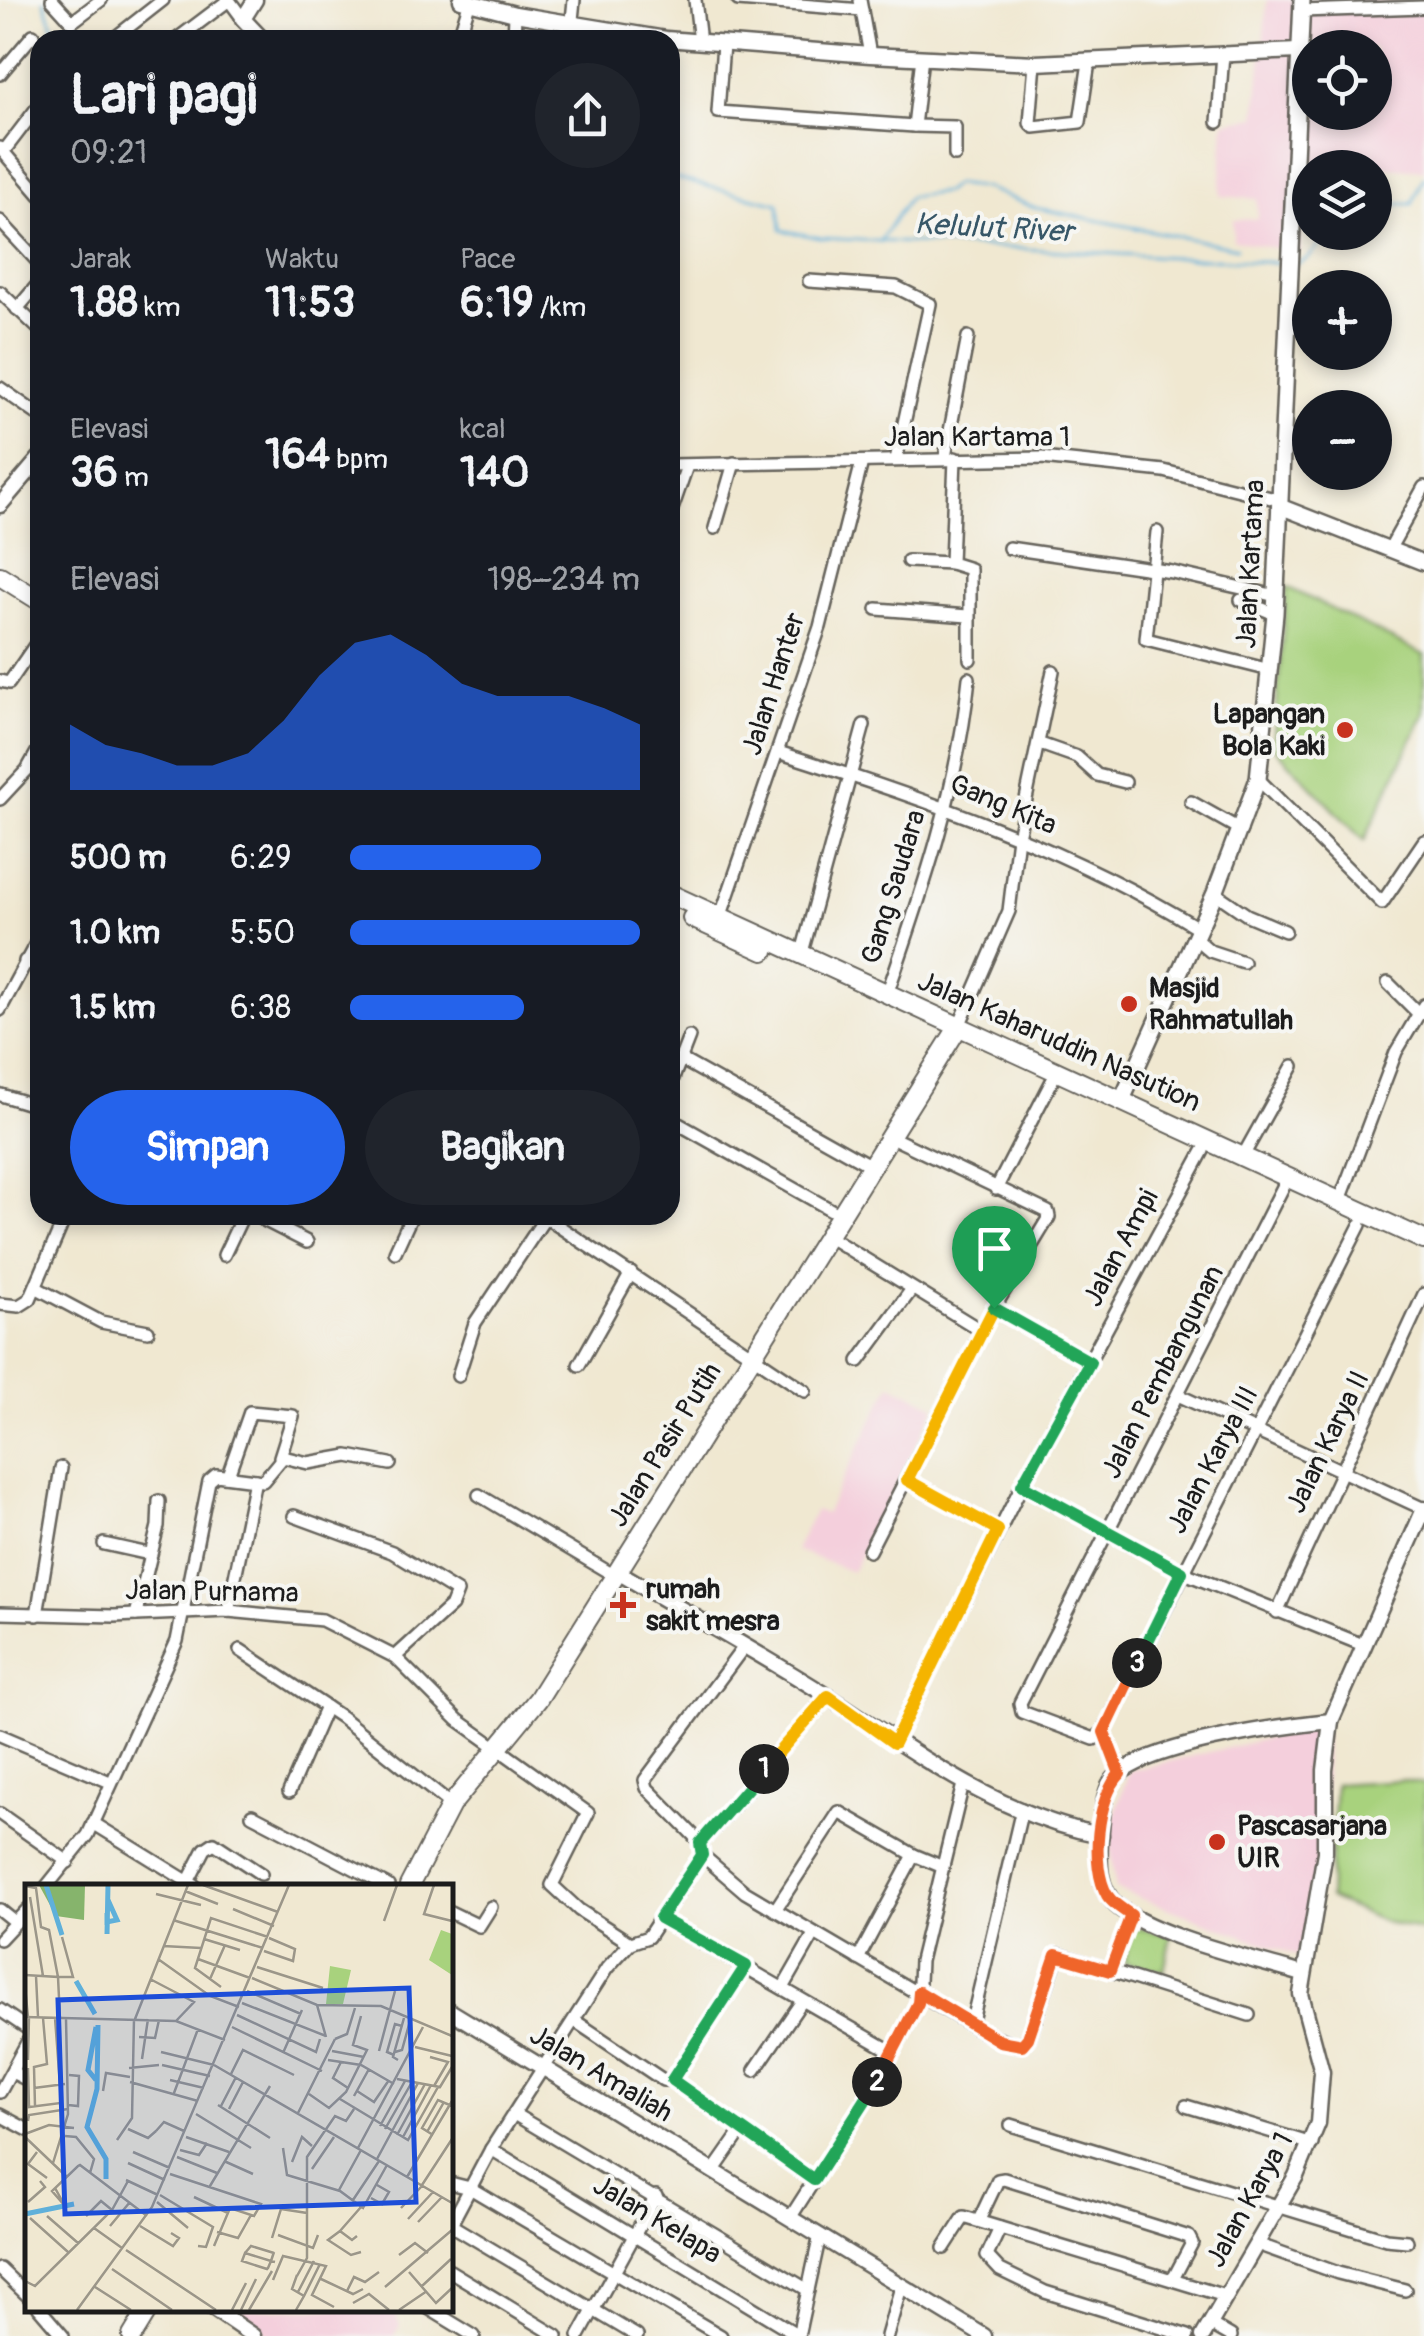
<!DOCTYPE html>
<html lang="id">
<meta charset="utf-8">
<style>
:root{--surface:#171b24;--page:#20242c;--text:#f1f3f6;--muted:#9ea1a6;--accent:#2563eb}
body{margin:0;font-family:Pangolin,sans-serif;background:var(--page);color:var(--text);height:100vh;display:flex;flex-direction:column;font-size:38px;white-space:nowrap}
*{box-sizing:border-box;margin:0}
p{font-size:32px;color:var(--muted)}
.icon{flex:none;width:55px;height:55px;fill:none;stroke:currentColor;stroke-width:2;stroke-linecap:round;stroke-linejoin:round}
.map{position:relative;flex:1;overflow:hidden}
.side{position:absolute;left:30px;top:30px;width:650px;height:1195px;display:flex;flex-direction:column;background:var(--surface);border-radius:30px;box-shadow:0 5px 15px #0003}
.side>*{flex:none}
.fabs{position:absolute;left:1292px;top:30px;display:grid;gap:20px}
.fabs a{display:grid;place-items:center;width:100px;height:100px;border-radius:50%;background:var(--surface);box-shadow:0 5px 15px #0003;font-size:50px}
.pin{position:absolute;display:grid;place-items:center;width:85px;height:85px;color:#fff;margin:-102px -42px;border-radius:50% 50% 50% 0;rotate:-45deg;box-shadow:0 0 10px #0007}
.pin .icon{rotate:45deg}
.km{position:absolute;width:50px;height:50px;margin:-25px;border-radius:50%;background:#222;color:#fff;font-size:28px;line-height:50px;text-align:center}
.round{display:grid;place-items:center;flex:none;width:105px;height:105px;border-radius:52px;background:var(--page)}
.head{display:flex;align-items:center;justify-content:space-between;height:170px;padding:0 40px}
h1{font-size:55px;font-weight:800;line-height:75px}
.stats{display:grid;grid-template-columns:repeat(3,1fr);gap:15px;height:170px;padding:10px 40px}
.stats div{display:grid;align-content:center}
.stats b{font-size:42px;font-weight:800}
.stats small{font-size:28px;font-weight:400}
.stats p{font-size:28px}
.chart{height:280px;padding:20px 40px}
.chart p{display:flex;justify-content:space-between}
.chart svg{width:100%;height:180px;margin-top:10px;fill:var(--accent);opacity:.7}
.cta{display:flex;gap:20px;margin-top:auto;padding:20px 40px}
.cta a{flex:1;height:115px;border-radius:60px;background:var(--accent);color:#fff;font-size:40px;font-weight:800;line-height:115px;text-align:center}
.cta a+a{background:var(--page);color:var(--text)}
ul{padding:0 40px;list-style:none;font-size:32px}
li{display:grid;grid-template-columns:160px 120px 1fr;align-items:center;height:75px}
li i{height:25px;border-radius:12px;background:var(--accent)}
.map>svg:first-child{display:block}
.built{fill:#f4cfdc;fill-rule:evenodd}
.green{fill:#a8d27d;stroke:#62774c;stroke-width:2.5}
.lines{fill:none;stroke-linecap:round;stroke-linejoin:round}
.stream{stroke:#5fb0da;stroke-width:2.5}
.minor-casing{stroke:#66635b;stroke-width:16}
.tertiary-casing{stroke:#66635b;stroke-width:19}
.secondary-casing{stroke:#66635b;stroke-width:20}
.trunk-casing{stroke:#66635b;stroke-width:22}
.minor{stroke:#fff;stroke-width:11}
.tertiary{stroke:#fff;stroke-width:14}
.secondary{stroke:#fff;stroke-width:15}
.trunk{stroke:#fff;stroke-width:18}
.split-1-casing{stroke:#fff;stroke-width:20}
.split-2-casing{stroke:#fff;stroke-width:20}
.split-3-casing{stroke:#fff;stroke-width:20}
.split-4-casing{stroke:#fff;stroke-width:20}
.split-1{stroke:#f5b400;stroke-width:12}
.split-2{stroke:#22a559;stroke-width:12}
.split-3{stroke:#f0652b;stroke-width:12}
.split-4{stroke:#22a559;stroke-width:12}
.poi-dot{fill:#c8321e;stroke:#f6f6f2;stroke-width:4}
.labels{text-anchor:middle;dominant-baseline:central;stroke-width:8;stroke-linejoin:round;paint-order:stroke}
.street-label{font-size:28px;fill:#1c1c1c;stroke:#f6f6f2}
.poi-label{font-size:28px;font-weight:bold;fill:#1c1c1c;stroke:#f6f6f2;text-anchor:start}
.water-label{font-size:30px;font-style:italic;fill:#375768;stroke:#f6f6f2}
.inset-river{fill:none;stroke:#5fb0da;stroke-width:5}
.inset-road{fill:none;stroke:#9b9689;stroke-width:2.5}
.view{fill:#1d4ed8;fill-opacity:0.15;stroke:#1d4ed8;stroke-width:5}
.inset-edge{fill:none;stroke:#1c1c1c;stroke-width:5}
</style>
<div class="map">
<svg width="1424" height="2336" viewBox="0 0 1424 2336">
<rect width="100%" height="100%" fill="#f6f6f2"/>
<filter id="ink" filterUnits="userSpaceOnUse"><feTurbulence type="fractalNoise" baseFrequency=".01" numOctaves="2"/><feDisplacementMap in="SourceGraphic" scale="20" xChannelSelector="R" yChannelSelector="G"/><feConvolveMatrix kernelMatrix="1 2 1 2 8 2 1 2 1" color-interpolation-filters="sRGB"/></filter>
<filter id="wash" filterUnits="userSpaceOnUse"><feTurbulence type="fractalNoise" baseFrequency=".0048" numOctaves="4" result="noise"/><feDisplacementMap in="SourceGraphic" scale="40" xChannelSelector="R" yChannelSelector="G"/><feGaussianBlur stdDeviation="2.25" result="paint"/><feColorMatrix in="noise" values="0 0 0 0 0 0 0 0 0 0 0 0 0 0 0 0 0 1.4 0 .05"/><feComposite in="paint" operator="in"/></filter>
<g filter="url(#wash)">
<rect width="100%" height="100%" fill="#f0e8d1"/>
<g class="built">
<path d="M1267 0H1365L1424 7V170L1304 161 1300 253 1233 240V220L1257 219V199L1220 196 1224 122 1256 117ZM1310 48H1375V112H1310Z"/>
<path d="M891 1384 936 1406 852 1572 795 1550 815 1510 825 1514Z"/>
<path d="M1325 1725V1852L1303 1958 1115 1889 1109 1832 1129 1771Z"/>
<path d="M231 2309H393L400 2326 393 2336H271Z"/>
</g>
<g class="green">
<path d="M1287 587 1424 655V714L1364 841 1273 746Z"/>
<path d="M1404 1780 1424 1784V1931L1385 1922 1329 1898 1335 1784Z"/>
<path d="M1132 1927 1171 1935 1164 1971 1124 1963Z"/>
</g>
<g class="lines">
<g class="stream">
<path d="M44 0 58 40"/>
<path d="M670 177 779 204 781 230 821 238 1283 263"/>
<path d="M1375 204H1412L1424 177"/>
<path d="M880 241 909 197 945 192 955 184 985 188 1036 208 1237 248"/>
<path d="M1296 264 1308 258 1332 232"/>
</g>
</g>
</g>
<g filter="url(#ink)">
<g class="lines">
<g class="minor-casing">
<g id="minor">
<path d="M52 0 72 22 101 0"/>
<path d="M695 0 700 42"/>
<path d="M738 0 862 10"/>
<path d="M860 0 870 55"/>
<path d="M1301 11 1424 7"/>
<path d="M112 40 163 0"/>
<path d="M176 40 229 0 243 19"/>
<path d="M458 40 469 4"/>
<path d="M514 40 515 14"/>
<path d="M570 40 574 0"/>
<path d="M723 44 718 112 914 126 922 57"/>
<path d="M1035 63 1030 123 1034 127 1080 122 1089 62"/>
<path d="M0 74 33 35"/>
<path d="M1218 122 1223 53"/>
<path d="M914 126 955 127V155"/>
<path d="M0 148 40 195"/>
<path d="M4 151 40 104"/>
<path d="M0 221 40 264"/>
<path d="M809 281 896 287 930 304 896 460"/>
<path d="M0 292 40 330"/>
<path d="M17 309 40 282"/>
<path d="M0 388 40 416"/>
<path d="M945 457 968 337"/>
<path d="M955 458 951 563 970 569V659"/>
<path d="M670 465 1042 458 1164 471 1279 500"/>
<path d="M670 515 687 466"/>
<path d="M715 528 734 463"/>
<path d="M1157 532 1146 639 1270 670"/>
<path d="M1009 548 1172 572 1276 596"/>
<path d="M1390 548 1424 487"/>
<path d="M908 561 951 563"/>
<path d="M1241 600 1275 614"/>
<path d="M877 609 968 616"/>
<path d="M0 681 9 683 40 638"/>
<path d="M1040 744 1077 757 1097 775 1125 782"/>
<path d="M778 752C923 798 1068 848 1198 928"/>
<path d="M1258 779 1382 903 1424 841"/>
<path d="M0 799 27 770 40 747"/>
<path d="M1191 802 1241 830"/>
<path d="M1215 893 1247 915 1285 931"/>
<path d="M720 918 820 627 862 462"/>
<path d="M1194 937 1210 951 1243 962"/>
<path d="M801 956 864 725"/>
<path d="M25 961 40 968"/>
<path d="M1388 983 1418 1013"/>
<path d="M887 994C923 890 958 788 969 678"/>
<path d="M0 1010 40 936"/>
<path d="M959 1026 1009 911 1018 837 1053 671"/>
<path d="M682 1060 871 1166"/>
<path d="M670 1086 689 1037"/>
<path d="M1 1095 40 1107"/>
<path d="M670 1119 842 1216"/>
<path d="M1243 1156 1293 1066"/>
<path d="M996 1189 1052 1081"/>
<path d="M1339 1203 1396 1052 1424 1005"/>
<path d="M254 1215 307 1242"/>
<path d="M542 1215 805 1391"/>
<path d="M829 1237 982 1331"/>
<path d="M395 1252 412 1215"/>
<path d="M224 1255 243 1215"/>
<path d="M37 1288 101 1322 148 1331"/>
<path d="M0 1304 19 1306 30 1299 66 1215"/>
<path d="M994 1308 1090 1362"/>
<path d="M859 1361 912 1289"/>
<path d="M579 1365 631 1273"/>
<path d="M458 1376 475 1323 547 1215"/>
<path d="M1180 1396 1424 1509"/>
<path d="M228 1475 250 1412 293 1416 280 1457"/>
<path d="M907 1480 998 1530"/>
<path d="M1022 1485 1182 1572 1363 1645"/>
<path d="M479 1495 615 1576"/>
<path d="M294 1516 392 1552 457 1592 452 1605 395 1657"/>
<path d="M104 1544 149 1554"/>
<path d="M869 1551 994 1308 1049 1217 1048 1212 889 1136"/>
<path d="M228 1611 255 1480"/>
<path d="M1277 1612 1424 1294"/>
<path d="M0 1613 114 1616 228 1611 322 1620 395 1657 458 1720 588 1813 552 1885 579 1910 630 1943"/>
<path d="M37 1615 61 1468"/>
<path d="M136 1615 158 1526 159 1501"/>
<path d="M743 1648 645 1780 647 1788 701 1843 702 1855 745 1892 985 2033 1017 2045 1029 2038 1058 1954 1249 2015"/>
<path d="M240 1650 341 1717 451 1805"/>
<path d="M1103 1732 1094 1739 1022 1712 1020 1703 1283 1187"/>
<path d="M0 1735 110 1782"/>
<path d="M894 1743 1022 1485 1203 1151"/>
<path d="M1120 1774 1103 1732 1360 1225"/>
<path d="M289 1792 326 1707"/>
<path d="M0 1814 68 1862"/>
<path d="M252 1815 388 1886"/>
<path d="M93 1823 195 1886"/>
<path d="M701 1843 828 1696"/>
<path d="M188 1882 205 1849 214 1843 261 1874"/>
<path d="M47 1886 88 1835 177 1641 209 1481 216 1475 263 1481 283 1457 308 1463 348 1456 390 1464"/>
<path d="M0 1910 15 1922"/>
<path d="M775 1910 839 1812 914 1855 943 1867"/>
<path d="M450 1912 479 1926 491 1907"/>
<path d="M660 1918 891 2051"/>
<path d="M0 1939 28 1909"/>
<path d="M858 1959 914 1855"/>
<path d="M746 1966 672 2080 814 2181"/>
<path d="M1110 1971 1131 1915"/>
<path d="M783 1988 814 1934"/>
<path d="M0 2010 28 2029"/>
<path d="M575 2021 663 2080H672"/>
<path d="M972 2021 1022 1809"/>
<path d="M755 2070 802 2001"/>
<path d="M12 2072 28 2080"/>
<path d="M0 2092 28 2041"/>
<path d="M1186 2106 1312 2144"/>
<path d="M514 2114 808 2290"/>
<path d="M0 2115 28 2130"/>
<path d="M1011 2125 1386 2239 1407 2241"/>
<path d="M491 2149 798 2335"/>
<path d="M714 2170 742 2130"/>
<path d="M450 2183 470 2188 721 2336"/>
<path d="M790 2218 879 2079 918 2003 920 1961 963 1784"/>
<path d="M979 2220 998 2180 1004 2179 1189 2237 1192 2243 1173 2279"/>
<path d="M451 2225 637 2336"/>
<path d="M450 2226 491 2149 607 1968 630 1943 648 1937 702 1855"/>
<path d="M1000 2228 987 2256 1000 2270 1045 2292 1188 2336"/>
<path d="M1257 2244 1338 2273 1405 2290"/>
<path d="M944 2248 964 2217 1225 2296"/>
<path d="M0 2269 28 2296"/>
<path d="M450 2271 557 2336"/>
<path d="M39 2308 63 2336"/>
<path d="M428 2308 474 2336"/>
<path d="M1210 2324 1231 2336"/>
<path d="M579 2336 656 2196"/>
<path d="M798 2336 820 2235"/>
<path d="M887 2336 901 2287"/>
</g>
</g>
<g class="tertiary-casing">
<g id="tertiary">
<path d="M255 0 243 19 263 40"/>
<path d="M461 0 515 14 666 39 870 55 1035 63 1298 51"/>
<path d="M0 505 40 458"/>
<path d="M1279 506 1424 563"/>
<path d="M618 1572C688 1614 760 1653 829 1697 915 1752 998 1816 1101 1835"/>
<path d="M1302 1974C1253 1959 1153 1937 1116 1905 1098 1888 1099 1863 1100 1841 1102 1824 1102 1795 1112 1781 1141 1744 1283 1726 1331 1721"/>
<path d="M450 2011 984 2336"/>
<path d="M212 2308 253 2336"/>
<path d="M1203 2336 1296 2176 1318 2123 1322 2072 1301 1994 1325 1852V1770L1331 1721 1424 1509"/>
</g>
</g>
<g class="secondary-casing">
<path id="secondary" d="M1121 1102 1215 893 1258 779 1275 614 1302 0"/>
</g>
<g class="trunk-casing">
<g id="trunk">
<path d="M0 576 40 601"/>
<path d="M670 894 1424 1240"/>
<path d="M692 918 764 951"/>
<path d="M409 1886 451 1805 538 1699 959 1026"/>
<path d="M132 2336 149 2308"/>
</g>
</g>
<use href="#minor" class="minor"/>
<use href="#tertiary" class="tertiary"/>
<use href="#secondary" class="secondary"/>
<use href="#trunk" class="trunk"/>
</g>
</g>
<g class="lines" filter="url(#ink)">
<g class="split-1-casing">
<path id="split-1" d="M764 1769 828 1696 894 1743 998 1530 907 1480 994 1308"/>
</g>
<g class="split-2-casing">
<path id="split-2" d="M764 1769 700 1843 702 1855 660 1918 746 1966 672 2080 814 2180 877 2082"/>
</g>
<g class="split-3-casing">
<path id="split-3" d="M877 2082 918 2003 919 1992 1000 2041 1022 2045 1028 2038 1056 1955 1110 1971 1131 1915C1123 1910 1112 1903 1107 1895 1090 1866 1097 1797 1120 1774L1104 1732 1137 1663"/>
</g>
<g class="split-4-casing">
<path id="split-4" d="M994 1308 1090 1362 1022 1485 1182 1572 1137 1663"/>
</g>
<use href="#split-1" class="split-1"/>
<use href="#split-2" class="split-2"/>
<use href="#split-3" class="split-3"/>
<use href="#split-4" class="split-4"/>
</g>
<g class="poi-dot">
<circle cx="1345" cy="730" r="10"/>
<circle cx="1129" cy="1004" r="10"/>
<path d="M618 1590h10v10h10v10h-10v10h-10v-10h-10v-10h10z"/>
<circle cx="1217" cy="1842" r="10"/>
</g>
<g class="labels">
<g class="street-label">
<text x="977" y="437">Jalan Kartama 1</text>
<text transform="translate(1251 564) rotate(-87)">Jalan Kartama</text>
<text transform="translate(774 684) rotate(-72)">Jalan Hanter</text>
<text transform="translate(1003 805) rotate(23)">Gang Kita</text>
<text transform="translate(894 887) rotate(-73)">Gang Saudara</text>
<text transform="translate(1059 1042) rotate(24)">Jalan Kaharuddin Nasution</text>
<text transform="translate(1121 1248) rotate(-62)">Jalan Ampi</text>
<text transform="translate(1163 1372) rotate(-63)">Jalan Pembangunan</text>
<text transform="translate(1328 1442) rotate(-64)">Jalan Karya II</text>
<text transform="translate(665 1445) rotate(-58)">Jalan Pasir Putih</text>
<text transform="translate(1213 1460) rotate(-62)">Jalan Karya III</text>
<text transform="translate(212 1592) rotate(1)">Jalan Purnama</text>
<text transform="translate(601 2074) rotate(31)">Jalan Amaliah</text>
<text transform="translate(1250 2200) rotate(-61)">Jalan Karya 1</text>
<text transform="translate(657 2220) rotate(31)">Jalan Kelapa</text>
</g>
<g class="poi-label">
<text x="1325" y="714" text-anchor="end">Lapangan<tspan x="1325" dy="32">Bola Kaki</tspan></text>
<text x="1149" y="988">Masjid<tspan x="1149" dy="32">Rahmatullah</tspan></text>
<text x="646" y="1589">rumah<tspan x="646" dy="32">sakit mesra</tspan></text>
<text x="1237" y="1826">Pascasarjana<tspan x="1237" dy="32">UIR</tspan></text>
</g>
<g class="water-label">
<text transform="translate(994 228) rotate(3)">Kelulut River</text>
</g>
</g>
<g transform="translate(25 1884)">
<rect width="428" height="428" fill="#f0e8d1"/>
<path d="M416 46 427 50V91L404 76ZM305 82 326 86 318 120H301Z" fill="#a8d27d"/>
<path d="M14 1H60L59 36 31 32Z" fill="#86b46c"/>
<path class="inset-river" d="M21 1 37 51M82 29V38L92 36 83 16M82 50 83 1M51 97 70 130M73 141 72 205 62 243 81 275V295M71 143 63 186 71 196M0 330 49 320"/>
<path class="inset-road" d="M178 1 253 28M409 1 399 30 427 37M0 2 11 4 16 43 24 46 33 93H39M160 7 193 20M131 10 176 21M5 13 18 92M208 25 249 42M148 36 238 64M359 37 372 1M37 53 48 93H39M179 55 215 66M138 62 176 64M239 67 268 77 270 65 244 54M133 75 185 112 214 123M173 75 225 94M232 83 298 104M0 91 33 93 35 135M11 92 13 133M227 94 292 121 356 122 427 152M125 95 169 118 151 137M185 95 200 61M0 102 3 133M196 103 170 84 186 34 243 53M222 107 276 130M217 119 301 152M292 121 301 153M212 131 291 168 295 155M0 133 151 137 200 156M30 134 35 201M110 135 163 1M207 143 297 187M114 153 130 154 134 136M310 155 322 150 330 124M390 163 427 172M307 167 339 173M354 167 370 107M136 168 189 181M370 168 377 166 385 137M258 169 277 126M369 171 362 168 370 140 377 142M405 173 423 178 409 202M117 175 123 135M3 176 4 133M303 176 336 181 369 200M373 176 368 173 379 134M316 178 308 194 323 204M137 181 185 192M189 181 427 319M3 184 4 223 36 219 37 200M104 184 134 181M206 190 218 166 269 191M372 195 415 203 427 183M145 196 179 204M105 198 173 217M9 204 40 200M78 207 81 189 105 193M332 207 349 218 364 196M149 209 173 145M284 210 304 224 321 208 342 166 328 161 336 132M329 212 344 185M315 215 383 256 413 203M43 221 53 222 54 192 44 191M193 221 245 254M10 222 9 183 22 180 18 134M196 222 211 193M204 225 218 198M273 229 310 155M171 230 226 264M3 237 4 231 43 225M355 242 380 197M103 245 123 254 131 247M360 245 387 198M131 247 139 238 159 247M402 248 419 218M0 250 24 241 49 244M372 251 400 200M408 251 397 244 413 216 427 222M40 252 51 253 69 275 65 289M0 253 42 293M161 253 204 268M378 253 406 201M92 256 107 234 109 135M258 264 262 291 315 307 338 324 362 281M333 264 398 143M155 266 174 271 182 259M12 268 3 280 22 294M108 268 145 284M152 273 192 289M352 275 393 199M199 277 228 290M267 278 277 253 287 262M28 279 43 230 41 135M103 279 140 296M287 285 309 253M145 290 236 320 229 332 205 324 189 362M382 293 427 217M101 296 133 311M397 301 427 255M185 302 245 202M30 304 40 322 27 307 53 282 55 281 122 332M314 306 336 266M135 311 188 343 181 363 173 362M169 313 203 329M346 314 357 320 364 308 352 301M328 316 354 277M3 318 20 303 15 297M132 318 163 344M376 324 397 302M22 332 53 359M61 332 76 317 87 326M5 334 43 368M383 335 408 308M393 338 417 313M85 342 105 318M115 342 148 362 154 354 146 349M69 344 97 364M315 347 303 356 326 371 336 368M192 348 213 354 226 331M253 351 288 364 293 351M332 352 327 356 315 347 336 323M247 354 256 325 282 329M101 366 191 426M249 368 246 377 243 384 242 385 217 377 220 369 246 377 250 378M220 369 226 362 249 369M374 371 390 359 403 369M87 385 147 426M384 388 411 419 427 404M272 392 282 374V273L310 232 321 237 329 225M296 395 328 410 338 405M248 396 258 372 301 382 287 411 309 423M0 397 10 402 87 326 103 297M397 402 426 375M70 403 106 426M360 403 427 346M322 407 329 393 340 398 354 388M273 408 289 377M279 412 295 380M328 419 344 410 364 426M52 426 127 323 264 1M207 426 221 399M216 426 231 395M224 426 247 387M271 426 279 412 267 405 272 391M374 426 402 407"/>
<path class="view" d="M384 104 391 318 40 330 33 116Z"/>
<rect width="428" height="428" class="inset-edge"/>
</g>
</svg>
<div class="fabs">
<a><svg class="icon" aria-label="locate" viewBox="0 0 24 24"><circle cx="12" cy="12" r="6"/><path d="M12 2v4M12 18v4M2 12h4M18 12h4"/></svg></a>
<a><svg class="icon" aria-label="layers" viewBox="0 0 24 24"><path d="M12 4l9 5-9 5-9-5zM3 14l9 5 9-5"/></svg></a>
<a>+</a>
<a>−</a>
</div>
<div class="pin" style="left:994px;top:1308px;background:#1e9e55"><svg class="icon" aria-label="arrive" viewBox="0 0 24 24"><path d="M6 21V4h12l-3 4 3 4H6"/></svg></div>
<b class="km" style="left:764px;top:1769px">1</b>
<b class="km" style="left:877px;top:2082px">2</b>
<b class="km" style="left:1137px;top:1663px">3</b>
<section class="side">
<div class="head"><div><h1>Lari pagi</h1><p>09:21</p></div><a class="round"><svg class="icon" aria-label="share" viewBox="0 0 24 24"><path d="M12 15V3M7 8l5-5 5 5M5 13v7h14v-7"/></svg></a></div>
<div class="stats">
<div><p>Jarak</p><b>1.88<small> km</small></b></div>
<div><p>Waktu</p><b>11:53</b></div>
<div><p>Pace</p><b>6:19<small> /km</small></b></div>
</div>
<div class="stats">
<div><p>Elevasi</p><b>36<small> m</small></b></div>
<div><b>164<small> bpm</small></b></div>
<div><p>kcal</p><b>140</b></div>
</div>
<div class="chart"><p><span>Elevasi</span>198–234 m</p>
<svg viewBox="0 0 160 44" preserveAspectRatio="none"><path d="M0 44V28L10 33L20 35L30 38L40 38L50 35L60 27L70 16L80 8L90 6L100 11L110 18L120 21L130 21L140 21L150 24L160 28V44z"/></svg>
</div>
<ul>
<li><b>500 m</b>6:29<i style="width:66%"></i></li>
<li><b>1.0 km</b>5:50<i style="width:100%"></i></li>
<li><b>1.5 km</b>6:38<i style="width:60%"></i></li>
</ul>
<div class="cta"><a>Simpan</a><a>Bagikan</a></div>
</section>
</div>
